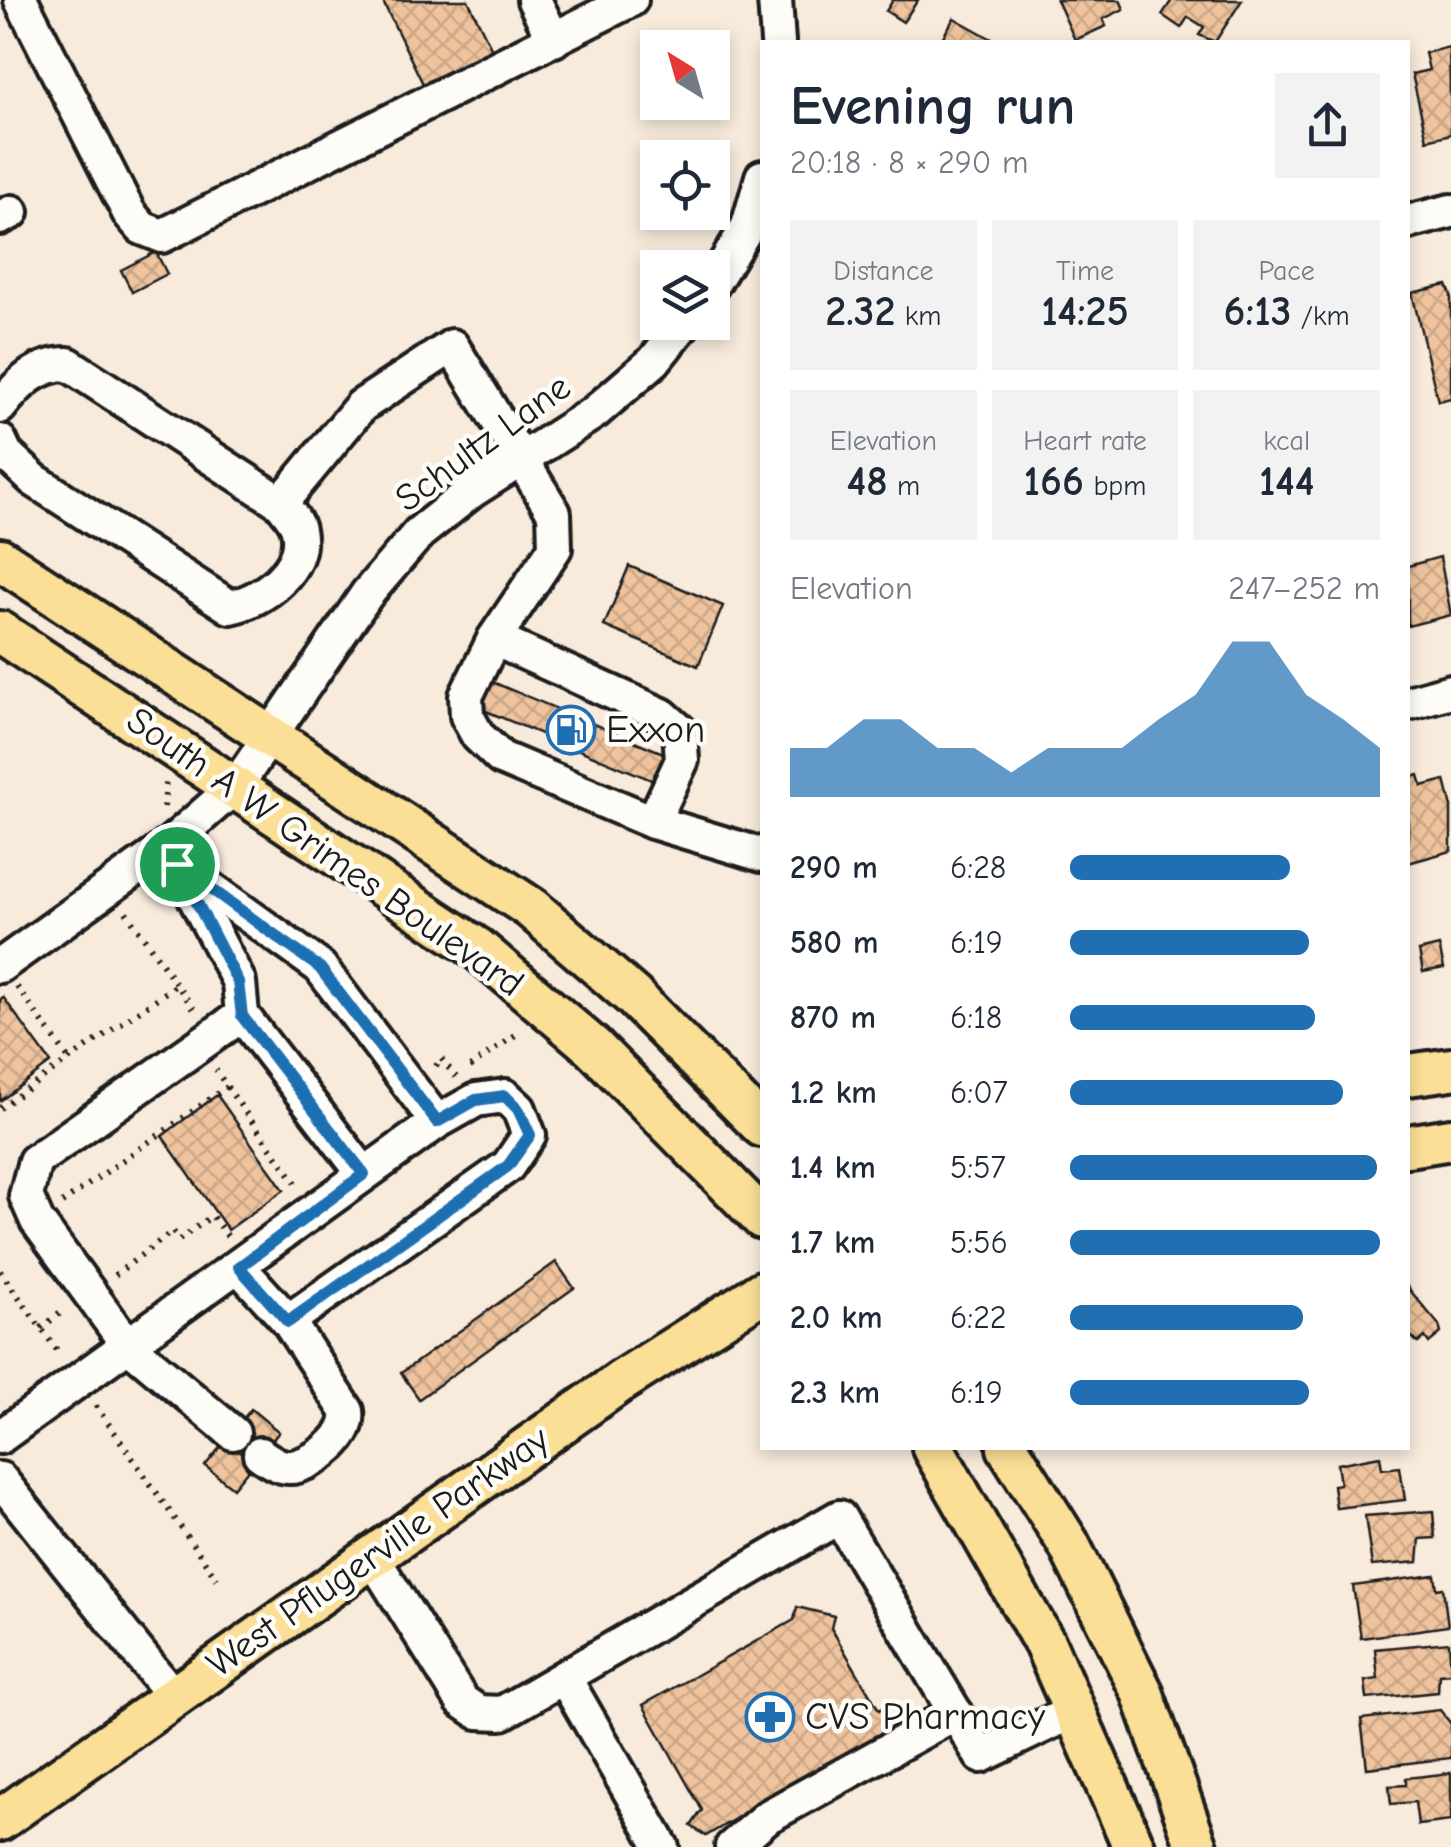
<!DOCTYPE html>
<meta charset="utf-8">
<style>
:root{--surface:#fff;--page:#f2f2f3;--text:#1f2937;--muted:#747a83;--accent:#1f6fb2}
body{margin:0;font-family:"Comic Neue",sans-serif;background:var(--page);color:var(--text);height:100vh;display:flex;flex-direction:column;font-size:38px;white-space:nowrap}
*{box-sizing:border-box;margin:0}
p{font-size:32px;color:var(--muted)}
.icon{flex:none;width:55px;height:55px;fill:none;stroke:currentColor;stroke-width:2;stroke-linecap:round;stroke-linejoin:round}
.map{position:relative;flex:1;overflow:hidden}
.sheet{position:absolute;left:760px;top:40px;width:650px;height:1410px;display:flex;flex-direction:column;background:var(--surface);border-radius:0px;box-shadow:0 5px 15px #0003}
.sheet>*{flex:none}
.needle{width:65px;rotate:323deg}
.controls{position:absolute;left:640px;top:30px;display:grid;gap:20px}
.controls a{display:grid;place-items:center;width:90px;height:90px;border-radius:0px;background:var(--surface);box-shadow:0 5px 15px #0003;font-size:50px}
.pin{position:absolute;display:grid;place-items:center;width:85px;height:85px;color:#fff;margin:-42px;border:5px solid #fff;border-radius:50%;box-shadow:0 2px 10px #0007}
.round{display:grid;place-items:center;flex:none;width:105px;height:105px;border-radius:0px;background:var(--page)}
.headline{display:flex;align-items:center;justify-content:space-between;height:170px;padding:0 30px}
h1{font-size:55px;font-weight:600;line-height:75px}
.metrics{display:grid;grid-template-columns:repeat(3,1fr);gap:15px;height:170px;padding:10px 30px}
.metrics div{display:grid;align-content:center;border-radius:0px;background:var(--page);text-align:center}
.metrics b{font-size:42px;font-weight:600}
.metrics small{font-size:28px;font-weight:400}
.metrics p{font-size:28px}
.chart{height:280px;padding:20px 30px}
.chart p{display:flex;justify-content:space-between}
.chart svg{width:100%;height:180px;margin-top:10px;fill:var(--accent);opacity:.7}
ul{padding:0 30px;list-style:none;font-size:32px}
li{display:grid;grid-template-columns:160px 120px 1fr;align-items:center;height:75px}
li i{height:25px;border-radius:12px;background:var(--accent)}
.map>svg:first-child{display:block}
.building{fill:url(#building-cross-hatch);stroke:#1c1c1c;stroke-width:2.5}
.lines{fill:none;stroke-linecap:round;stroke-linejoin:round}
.minor-casing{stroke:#1c1c1c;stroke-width:40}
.major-casing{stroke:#1c1c1c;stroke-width:48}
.path{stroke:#1c1c1c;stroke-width:6;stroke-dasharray:2.5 8;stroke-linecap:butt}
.minor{stroke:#fdfcf7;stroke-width:32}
.major{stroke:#fbdf96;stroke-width:40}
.route-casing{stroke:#fff;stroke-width:20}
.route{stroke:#1f6fb2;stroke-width:12}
.labels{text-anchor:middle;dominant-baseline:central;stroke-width:9;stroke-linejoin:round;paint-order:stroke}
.street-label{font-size:38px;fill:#1c1c1c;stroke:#fdfcf7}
.poi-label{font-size:38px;fill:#1c1c1c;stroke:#fdfcf7;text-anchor:start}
</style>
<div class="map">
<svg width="1451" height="1847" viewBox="0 0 1451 1847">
<defs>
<pattern id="building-cross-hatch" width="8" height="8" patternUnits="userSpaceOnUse" patternTransform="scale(2.5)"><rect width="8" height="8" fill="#eec39d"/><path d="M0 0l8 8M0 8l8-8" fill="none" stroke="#cca787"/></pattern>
</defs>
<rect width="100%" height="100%" fill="#f8ebdc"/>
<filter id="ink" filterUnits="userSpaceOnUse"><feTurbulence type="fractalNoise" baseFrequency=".01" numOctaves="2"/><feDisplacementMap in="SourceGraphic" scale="20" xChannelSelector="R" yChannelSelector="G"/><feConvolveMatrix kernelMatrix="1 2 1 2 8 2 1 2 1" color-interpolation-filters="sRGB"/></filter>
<g filter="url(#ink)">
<g class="building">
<path d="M382 0H468L497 60 428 94Z"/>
<path d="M893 0H918L903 22 886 11Z"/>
<path d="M1057 0H1120L1124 9 1103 19 1106 26 1075 40Z"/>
<path d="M1172 0H1242L1215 42 1199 35 1204 27 1188 17 1181 28 1162 15Z"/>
<path d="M954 18 997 42H940Z"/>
<path d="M1449 47 1451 134 1427 140 1412 74 1429 70 1425 53Z"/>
<path d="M156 252 167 274 132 292 121 270Z"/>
<path d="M1447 285 1451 295V398L1438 401 1412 293Z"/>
<path d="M1440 557 1451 615 1408 626V566Z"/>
<path d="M629 566 723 606 698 666 604 626Z"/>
<path d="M485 679 668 755 656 782 474 706Z"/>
<path d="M1419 775 1422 786 1445 780 1451 804V851L1408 863V778Z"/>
<path d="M1439 946 1444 968 1423 972 1419 951Z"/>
<path d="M3 997 51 1063 0 1101V1000Z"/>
<path d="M217 1095 284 1190 228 1230 162 1136Z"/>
<path d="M556 1262 574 1288 419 1399 401 1373Z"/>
<path d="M1408 1288 1439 1325 1441 1333 1429 1343 1425 1337 1418 1343 1411 1336 1408 1339Z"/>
<path d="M251 1409 279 1432 233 1488 205 1466Z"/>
<path d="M1380 1456 1382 1469 1400 1467 1405 1500 1336 1508 1333 1485 1340 1484 1337 1464Z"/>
<path d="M1433 1511 1435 1538 1420 1539 1418 1562 1372 1566 1365 1516Z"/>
<path d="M1435 1575 1437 1589 1443 1588 1448 1626 1361 1638 1353 1586Z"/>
<path d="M797 1607 834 1616 831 1628 879 1710 884 1707 894 1725 706 1836 691 1826 702 1810 643 1705 794 1620Z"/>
<path d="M1449 1642 1451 1673 1439 1674 1438 1692 1367 1699 1365 1681 1378 1679 1375 1649Z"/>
<path d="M1440 1710 1451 1724V1758L1367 1768 1361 1719Z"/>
<path d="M1451 1773V1821L1418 1825 1415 1802 1391 1804 1389 1786 1406 1785V1778Z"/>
</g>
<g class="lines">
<g class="minor-casing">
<g id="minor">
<path d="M21 0 129 213 142 228 162 236 631 0"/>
<path d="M534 0 554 40"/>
<path d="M775 0 778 42"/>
<path d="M0 218 12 212"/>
<path d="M1408 222 1451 211"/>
<path d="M712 285 748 226 762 177"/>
<path d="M0 407C18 384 37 364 68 364L281 503C287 511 296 520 298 530 307 569 262 601 230 607L34 480 6 454 0 441"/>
<path d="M281 503 361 406 452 346 554 513 555 548 494 639 466 696 467 716 478 736 501 758 653 822 762 855"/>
<path d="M494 639 662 715 680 731 682 760 653 822"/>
<path d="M1408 703 1451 691"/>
<path d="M181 871 239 982 242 1015 35 1161 26 1196 37 1221 127 1344 233 1433"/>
<path d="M0 966 165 848"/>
<path d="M242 1015 364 1174"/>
<path d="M437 1122 320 967 177 864 165 848 236 786 367 594 419 533 472 491 595 412 654 361 685 322"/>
<path d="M0 1437 437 1122 476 1100 505 1096 519 1109 529 1135 508 1166 288 1321 239 1267"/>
<path d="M260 1454C271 1462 283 1470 297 1466 320 1459 351 1435 347 1411L288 1321"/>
<path d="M0 1479 173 1696"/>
<path d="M373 1558 462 1701 478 1712 502 1713 839 1517 981 1756 1076 1710"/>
<path d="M564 1677 662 1847"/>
<path d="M732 1847 767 1817 956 1713"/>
</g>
</g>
<g class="major-casing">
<g id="major">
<path d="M0 559 531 908 633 996 762 1126"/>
<path d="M0 632 478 949 593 1047 762 1218"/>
<path d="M1408 1075 1451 1069"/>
<path d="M1408 1146 1451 1139"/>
<path d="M933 1448 1045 1644 1134 1847"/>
<path d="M1008 1448 1068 1543 1142 1692 1197 1847"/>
<path d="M0 1820 620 1382 762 1292"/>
</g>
</g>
<g class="path">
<path d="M164 807 166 781"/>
<path d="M126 912 194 1009"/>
<path d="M17 987 69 1059"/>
<path d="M436 1066 441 1058 456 1077"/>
<path d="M470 1067 521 1031"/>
<path d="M227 1087 299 1187"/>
<path d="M0 1108 176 985"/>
<path d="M62 1203 227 1087 216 1070"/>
<path d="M0 1271 59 1353"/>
<path d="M115 1275 173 1231 179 1240 212 1216 229 1238"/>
<path d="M41 1328 63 1311"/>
<path d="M96 1406 217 1579"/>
</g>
<use href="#minor" class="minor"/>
<use href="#major" class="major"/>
</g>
</g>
<g class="lines" filter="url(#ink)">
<g class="route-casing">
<path id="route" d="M177 864 320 968 437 1122 476 1100 505 1096 518 1109 530 1135 508 1166 288 1322 239 1267 364 1174 242 1016 238 982Z"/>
</g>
<use href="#route" class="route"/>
</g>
<defs>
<g id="fuel-ring" transform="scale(2.5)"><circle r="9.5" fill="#fdfcf7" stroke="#1f6fb2" stroke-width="1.5"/><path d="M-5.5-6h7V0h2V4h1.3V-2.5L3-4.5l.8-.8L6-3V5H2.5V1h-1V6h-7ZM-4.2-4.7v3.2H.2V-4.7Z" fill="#1f6fb2"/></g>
<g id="pharmacy-ring" transform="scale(2.5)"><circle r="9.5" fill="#fdfcf7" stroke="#1f6fb2" stroke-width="1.5"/><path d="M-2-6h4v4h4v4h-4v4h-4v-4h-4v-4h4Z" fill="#1f6fb2"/></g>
</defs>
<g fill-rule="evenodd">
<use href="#fuel-ring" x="571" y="730"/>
<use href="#pharmacy-ring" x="770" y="1717"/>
</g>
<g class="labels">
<g class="street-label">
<text transform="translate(483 443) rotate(-36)">Schultz Lane</text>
<text transform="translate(325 852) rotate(35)">South A W Grimes Boulevard</text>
<text transform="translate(378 1552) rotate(-35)">West Pflugerville Parkway</text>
</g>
<g class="poi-label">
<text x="606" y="730">Exxon</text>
<text x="805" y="1717">CVS Pharmacy</text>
</g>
</g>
</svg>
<div class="controls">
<a><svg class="needle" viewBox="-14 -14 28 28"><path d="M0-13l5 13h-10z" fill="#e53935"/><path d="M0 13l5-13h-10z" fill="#747a83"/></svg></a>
<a><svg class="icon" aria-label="locate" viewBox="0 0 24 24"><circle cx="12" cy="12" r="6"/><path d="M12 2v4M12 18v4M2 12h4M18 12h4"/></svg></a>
<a><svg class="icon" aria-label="layers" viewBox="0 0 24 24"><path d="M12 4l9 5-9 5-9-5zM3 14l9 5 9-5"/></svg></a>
</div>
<div class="pin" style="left:177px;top:864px;background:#1e9e55"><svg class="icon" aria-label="arrive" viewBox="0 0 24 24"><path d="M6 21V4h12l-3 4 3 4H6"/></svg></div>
<section class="sheet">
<div class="headline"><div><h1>Evening run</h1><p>20:18 · 8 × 290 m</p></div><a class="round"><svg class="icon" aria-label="share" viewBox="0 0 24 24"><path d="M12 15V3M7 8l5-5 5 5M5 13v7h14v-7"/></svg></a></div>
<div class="metrics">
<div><p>Distance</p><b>2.32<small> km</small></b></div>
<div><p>Time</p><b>14:25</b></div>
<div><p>Pace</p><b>6:13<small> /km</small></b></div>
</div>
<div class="metrics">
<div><p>Elevation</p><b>48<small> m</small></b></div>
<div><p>Heart rate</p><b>166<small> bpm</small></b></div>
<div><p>kcal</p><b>144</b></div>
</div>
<div class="chart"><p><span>Elevation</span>247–252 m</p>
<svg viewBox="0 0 160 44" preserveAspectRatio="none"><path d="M0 44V32L10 32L20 25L30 25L40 32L50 32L60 38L70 32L80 32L90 32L100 25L110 19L120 6L130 6L140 19L150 25L160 32V44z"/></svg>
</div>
<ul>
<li><b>290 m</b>6:28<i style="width:71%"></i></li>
<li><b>580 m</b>6:19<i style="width:77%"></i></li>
<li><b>870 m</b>6:18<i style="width:79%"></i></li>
<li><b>1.2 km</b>6:07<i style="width:88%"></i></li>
<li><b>1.4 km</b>5:57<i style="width:99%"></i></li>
<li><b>1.7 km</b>5:56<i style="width:100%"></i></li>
<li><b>2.0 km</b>6:22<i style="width:75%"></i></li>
<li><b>2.3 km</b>6:19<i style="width:77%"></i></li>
</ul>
</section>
</div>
